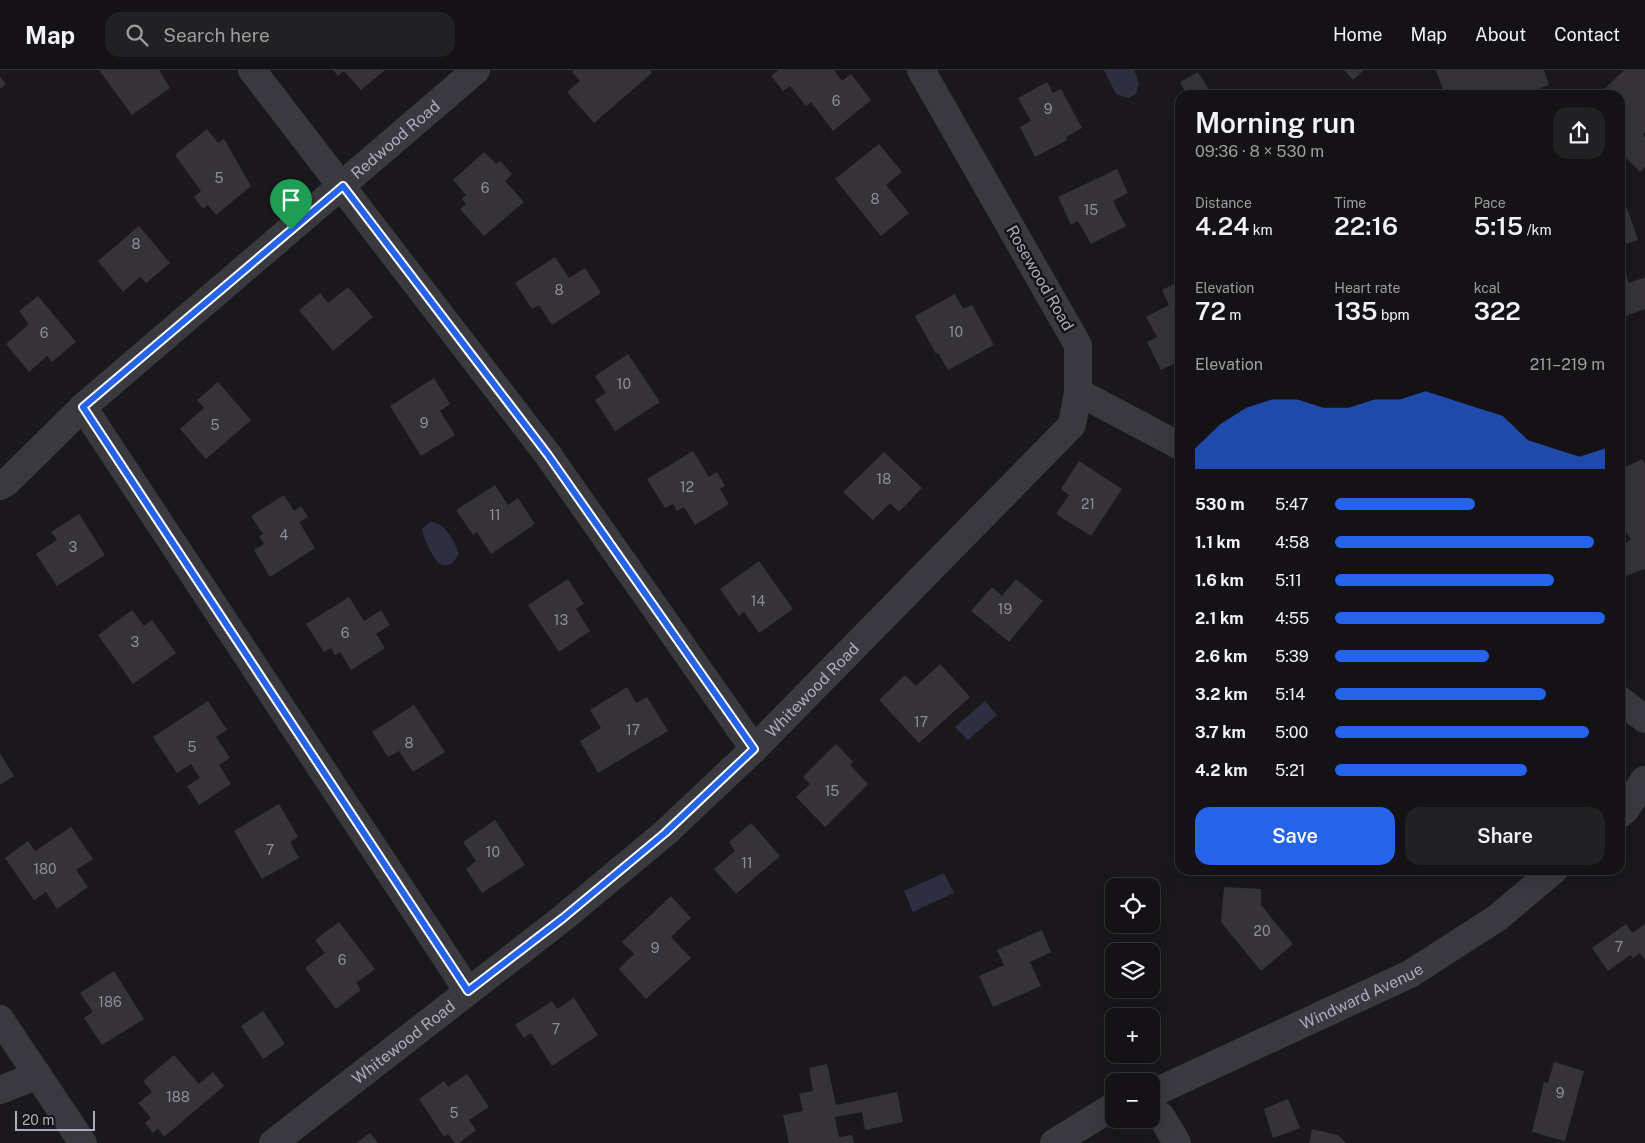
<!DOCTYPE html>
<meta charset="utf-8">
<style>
:root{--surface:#141214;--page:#212022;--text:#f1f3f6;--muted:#9d9ea0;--line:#333234;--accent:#2563eb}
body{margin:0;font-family:"Public Sans",sans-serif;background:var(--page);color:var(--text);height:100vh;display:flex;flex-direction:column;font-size:19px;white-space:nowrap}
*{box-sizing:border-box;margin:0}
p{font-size:16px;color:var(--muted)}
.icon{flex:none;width:28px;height:28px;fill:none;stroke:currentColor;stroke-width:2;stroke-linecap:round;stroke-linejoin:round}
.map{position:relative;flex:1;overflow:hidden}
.panel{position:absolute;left:1175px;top:20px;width:450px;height:785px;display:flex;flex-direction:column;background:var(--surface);border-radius:15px;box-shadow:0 5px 20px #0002,0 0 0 1px var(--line)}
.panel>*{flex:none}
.buttons{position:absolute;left:1105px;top:808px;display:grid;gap:10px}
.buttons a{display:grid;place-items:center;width:55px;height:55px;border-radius:10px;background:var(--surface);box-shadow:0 5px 20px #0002,0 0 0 1px var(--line);font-size:25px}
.scale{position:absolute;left:15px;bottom:12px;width:80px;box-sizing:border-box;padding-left:5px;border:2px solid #acaabc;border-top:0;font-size:14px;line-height:18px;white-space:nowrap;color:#acaabc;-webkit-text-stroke:4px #151316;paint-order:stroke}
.pin{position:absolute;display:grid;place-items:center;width:42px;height:42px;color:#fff;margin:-51px -21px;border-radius:50% 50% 50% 0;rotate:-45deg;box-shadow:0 0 5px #0007}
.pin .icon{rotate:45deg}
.round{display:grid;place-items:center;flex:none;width:52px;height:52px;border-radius:15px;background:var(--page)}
.summary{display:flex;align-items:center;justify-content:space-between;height:85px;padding:0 20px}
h1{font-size:28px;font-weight:600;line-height:38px}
.stats{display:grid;grid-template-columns:repeat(3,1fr);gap:8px;height:85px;padding:5px 20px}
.stats div{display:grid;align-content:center}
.stats b{font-size:25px;font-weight:600}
.stats small{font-size:14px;font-weight:400}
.stats p{font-size:14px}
.chart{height:140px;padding:10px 20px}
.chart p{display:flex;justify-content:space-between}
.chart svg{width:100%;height:90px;margin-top:5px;fill:var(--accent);opacity:.7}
.primary-button{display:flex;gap:10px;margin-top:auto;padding:10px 20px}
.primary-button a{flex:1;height:58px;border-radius:15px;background:var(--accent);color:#fff;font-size:20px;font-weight:600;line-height:58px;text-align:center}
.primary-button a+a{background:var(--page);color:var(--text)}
ul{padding:0 20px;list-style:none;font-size:16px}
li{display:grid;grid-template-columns:80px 60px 1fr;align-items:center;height:38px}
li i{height:12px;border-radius:6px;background:var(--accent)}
header{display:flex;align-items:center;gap:30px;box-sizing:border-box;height:70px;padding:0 25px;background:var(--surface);border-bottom:1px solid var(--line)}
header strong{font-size:24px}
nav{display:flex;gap:28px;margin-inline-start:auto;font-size:18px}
.search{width:350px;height:45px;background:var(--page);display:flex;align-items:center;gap:12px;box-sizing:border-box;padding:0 18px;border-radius:15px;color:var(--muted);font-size:19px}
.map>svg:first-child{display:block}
.water{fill:#2d2f40}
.building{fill:#353337}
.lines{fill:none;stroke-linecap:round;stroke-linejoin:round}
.minor{stroke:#3b3940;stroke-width:28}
.route-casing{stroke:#fff;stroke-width:10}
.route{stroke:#2563eb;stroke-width:6}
.labels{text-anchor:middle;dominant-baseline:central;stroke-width:5;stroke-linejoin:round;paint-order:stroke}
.number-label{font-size:14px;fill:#8e8c9b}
.street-label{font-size:16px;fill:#acaabc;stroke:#151316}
</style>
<header>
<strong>Map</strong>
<div class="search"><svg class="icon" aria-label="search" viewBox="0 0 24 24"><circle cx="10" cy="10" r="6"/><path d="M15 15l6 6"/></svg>Search here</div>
<nav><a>Home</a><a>Map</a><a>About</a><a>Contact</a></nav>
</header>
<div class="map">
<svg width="1645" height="1073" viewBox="0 0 1645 1073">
<rect width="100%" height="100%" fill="#1a181b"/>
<g class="water">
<path d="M1104 0H1134L1139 13 1136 24 1128 28 1116 24Z"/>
<path d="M430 452C445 452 455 472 459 484L452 494C447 495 443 496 439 493 433 488 423 467 422 459Z"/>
<path d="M985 631 997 645 968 670 955 657Z"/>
<path d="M944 803 954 823 913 842 904 821Z"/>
</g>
<g class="building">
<path d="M99 0H159L170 18 132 45Z"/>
<path d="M333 0H385L361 20 344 1 338 6Z"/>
<path d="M575 0H650L652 3 594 53 567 22 580 11 572 2Z"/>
<path d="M779 0H834L842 11 851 4 871 30 833 61 811 32 806 36 790 16 783 21 771 6Z"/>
<path d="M1344 0H1364L1353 10Z"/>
<path d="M1436 0H1544L1549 15 1521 25H1445Z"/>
<path d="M1624 0H1645V62L1643 65 1645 67V97L1640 102 1620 82V25H1598Z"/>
<path d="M1198 2 1208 18 1196 25H1187L1180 12Z"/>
<path d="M0 7 6 14 0 19Z"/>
<path d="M1047 12 1053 23 1061 19 1082 58 1066 67 1067 70 1035 87 1020 57 1031 51 1018 28Z"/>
<path d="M207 59 218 73 224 69 251 116 216 145 208 135 203 139 194 127 201 121 175 85Z"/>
<path d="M879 74 902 102 886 115 909 143 881 166 835 109Z"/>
<path d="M484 82 496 94 500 91 512 104 505 111 524 132 484 166 460 139 466 134 462 129 466 125 453 110Z"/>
<path d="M1117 99 1128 123 1113 131 1126 156 1091 174 1078 151 1071 155 1058 127Z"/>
<path d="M1627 138 1638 170 1620 176V141Z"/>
<path d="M139 156 170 193 146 213 140 207 123 222 98 191Z"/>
<path d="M555 187 569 208 585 198 601 223 552 255 539 235 532 239 515 213Z"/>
<path d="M1620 187 1629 213 1645 207V239L1620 248Z"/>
<path d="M1180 211V291L1161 300 1147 272 1157 267 1146 247 1169 235 1162 220Z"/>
<path d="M348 217 373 247 333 281 299 240 320 223 328 233Z"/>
<path d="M955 224 963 239 972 235 994 275 948 300 938 283 936 284 915 246Z"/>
<path d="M38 226 76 272 52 292 47 286 29 302 6 274 29 254 19 241Z"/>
<path d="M628 284 660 332 615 361 595 330 606 323 595 306Z"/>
<path d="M434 308 450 334 440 341 455 365 421 386 390 336Z"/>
<path d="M218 312 251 350 206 389 180 359 204 338 197 330Z"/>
<path d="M693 381 709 407 717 402 725 416 720 419 729 434 695 455 684 437 677 441 673 434 665 438 647 409Z"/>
<path d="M884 382 922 418 899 442 890 433 873 450 843 422Z"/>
<path d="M1642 389 1645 394V499L1620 508V476L1631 470 1620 451V400Z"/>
<path d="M1079 391 1122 419 1091 466 1056 444 1069 425 1061 419Z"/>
<path d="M495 415 508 435 518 428 535 454 491 484 477 462 473 465 456 440Z"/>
<path d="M284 425 294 441 301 436 308 447 299 452 315 478 270 507 254 480 264 474 259 466 263 464 251 446Z"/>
<path d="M79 444 105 485 57 516 36 484 57 470 51 462Z"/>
<path d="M759 491 793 539 759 563 744 542 739 546 720 519Z"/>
<path d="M568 509 584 534 576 539 590 561 559 582 528 535Z"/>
<path d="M1016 509 1043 531 1009 572 971 541 992 517 1002 526Z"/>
<path d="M349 527 364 551 381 540 390 555 376 564 385 578 351 600 340 582 335 585 331 578 324 582 306 554Z"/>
<path d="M132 540 144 556 152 550 176 583 133 614 98 565Z"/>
<path d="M940 594 970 627 919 673 879 630 905 605 916 616Z"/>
<path d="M627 617 636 633 647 627 668 661 598 703 580 671 601 658 590 640Z"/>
<path d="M208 631 227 660 216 667 230 688 219 695 231 714 199 735 187 716 200 708 191 694 177 703 153 667Z"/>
<path d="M414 635 445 682 413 702 399 681 388 687 372 662Z"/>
<path d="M836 674 853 692 850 695 868 714 825 757 796 727 810 714 803 707Z"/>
<path d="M0 683 14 706 0 715Z"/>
<path d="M279 734 298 767 290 772 299 788 262 809 234 761Z"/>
<path d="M495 750 525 795 482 823 466 799 476 791 463 772Z"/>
<path d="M751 753 780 786 736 824 714 799 735 781 729 772Z"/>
<path d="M71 757 93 789 76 800 88 817 57 839 46 822 34 830 5 788 28 771 35 781Z"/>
<path d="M1224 817 1261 819V835L1293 874 1261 901 1221 852Z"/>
<path d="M671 826 691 848 671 867 691 888 646 929 619 899 634 884 622 872Z"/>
<path d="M339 852 375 899 356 913 361 920 336 939 305 898 325 883 315 870Z"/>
<path d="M1626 854 1632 863 1645 854V890L1640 883 1633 888 1630 885 1608 901 1592 878Z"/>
<path d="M1042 860 1051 882 1030 892 1041 916 993 937 979 906 1004 895 997 880Z"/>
<path d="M114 901 144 949 102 975 84 948 93 942 80 923Z"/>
<path d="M574 928 598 965 552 996 531 963 524 968 515 955 552 931 557 939Z"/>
<path d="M263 941 285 974 263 989 241 956Z"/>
<path d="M174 985 199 1014 213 1002 224 1016 164 1067 158 1058 153 1063 145 1053 151 1048 138 1033 152 1022 143 1011Z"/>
<path d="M1554 992 1584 1001 1565 1071 1532 1062 1544 1012 1548 1013Z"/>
<path d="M827 994 836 1035 897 1022 903 1052 865 1060 862 1042 835 1047 839 1067 852 1065 854 1073H789L783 1045 803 1041 799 1024 813 1021 809 998Z"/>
<path d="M467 1004 489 1037 469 1050 476 1060 459 1073H455L448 1064 444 1067 419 1029 444 1011 448 1017Z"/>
<path d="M1288 1029 1300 1058 1273 1068 1264 1039Z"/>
<path d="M1312 1059 1338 1065 1346 1073H1309Z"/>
<path d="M370 1063 378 1073H356L368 1064Z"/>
</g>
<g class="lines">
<g class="minor">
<path d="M252 0 548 385 754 679"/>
<path d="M1078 322 1180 376"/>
<path d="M83 337 468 921"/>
<path id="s1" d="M0 416 7 412 83 337 476 0"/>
<path d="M1620 630 1645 649"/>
<path d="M1620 744 1626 739 1644 710"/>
<path d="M0 949 83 1073"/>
<path d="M0 1020 38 1005"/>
<path id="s2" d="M1151 1024 1410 904 1497 848 1554 800"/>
<path d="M1151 1040 1161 1046 1177 1073"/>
<path id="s3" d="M273 1073 563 848 665 763 754 679 1072 355 1078 322V275L921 0"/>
<path d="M1054 1073 1114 1036"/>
</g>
</g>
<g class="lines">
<g class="route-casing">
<path id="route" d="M343 116 548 385 754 679 665 763 563 848 468 921 83 337Z"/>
</g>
<use href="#route" class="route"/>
</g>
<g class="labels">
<g class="number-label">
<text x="836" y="31">6</text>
<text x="1048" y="39">9</text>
<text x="219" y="108">5</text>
<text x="485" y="118">6</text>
<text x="875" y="129">8</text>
<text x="1091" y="140">15</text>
<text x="136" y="174">8</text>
<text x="559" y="220">8</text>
<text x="956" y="262">10</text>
<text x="44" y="263">6</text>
<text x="624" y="314">10</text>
<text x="424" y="353">9</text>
<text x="215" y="355">5</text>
<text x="884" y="409">18</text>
<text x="687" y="417">12</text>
<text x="1088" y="434">21</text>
<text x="495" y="445">11</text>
<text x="284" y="465">4</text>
<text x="73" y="477">3</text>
<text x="758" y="531">14</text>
<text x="1005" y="539">19</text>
<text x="561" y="550">13</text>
<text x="345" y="563">6</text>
<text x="135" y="572">3</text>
<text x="921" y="652">17</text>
<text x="633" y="660">17</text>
<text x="409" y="673">8</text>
<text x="192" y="677">5</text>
<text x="832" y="721">15</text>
<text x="270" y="780">7</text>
<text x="493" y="782">10</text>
<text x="747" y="793">11</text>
<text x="45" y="799">180</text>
<text x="1262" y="861">20</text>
<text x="1619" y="877">7</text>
<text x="655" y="878">9</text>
<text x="342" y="890">6</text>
<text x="110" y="932">186</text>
<text x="556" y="959">7</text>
<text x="1560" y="1023">9</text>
<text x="178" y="1027">188</text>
<text x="454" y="1043">5</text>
</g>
<g class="street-label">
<text stroke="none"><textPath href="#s1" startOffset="526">Redwood Road</textPath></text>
<text transform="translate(1040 208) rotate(60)">Rosewood Road</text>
<text stroke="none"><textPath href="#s3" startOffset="705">Whitewood Road</textPath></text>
<text stroke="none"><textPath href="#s2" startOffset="232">Windward Avenue</textPath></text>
<text stroke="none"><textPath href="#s3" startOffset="165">Whitewood Road</textPath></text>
</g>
</g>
</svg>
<div class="buttons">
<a><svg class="icon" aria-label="locate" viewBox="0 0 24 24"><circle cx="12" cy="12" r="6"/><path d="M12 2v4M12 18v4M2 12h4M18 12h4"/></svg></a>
<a><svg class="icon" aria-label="layers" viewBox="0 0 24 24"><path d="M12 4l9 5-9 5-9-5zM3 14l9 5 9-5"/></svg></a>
<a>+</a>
<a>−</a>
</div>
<div class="scale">20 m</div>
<div class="pin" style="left:291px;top:160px;background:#1e9e55"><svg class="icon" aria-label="arrive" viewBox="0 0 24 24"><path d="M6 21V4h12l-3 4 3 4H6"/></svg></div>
<section class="panel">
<div class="summary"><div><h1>Morning run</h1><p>09:36 · 8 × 530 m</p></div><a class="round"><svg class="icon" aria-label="share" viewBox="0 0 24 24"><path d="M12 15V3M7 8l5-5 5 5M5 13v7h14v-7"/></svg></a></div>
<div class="stats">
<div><p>Distance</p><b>4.24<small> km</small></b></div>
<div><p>Time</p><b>22:16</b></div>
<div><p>Pace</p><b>5:15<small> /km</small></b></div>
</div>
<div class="stats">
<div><p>Elevation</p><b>72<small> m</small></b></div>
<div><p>Heart rate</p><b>135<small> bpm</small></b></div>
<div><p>kcal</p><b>322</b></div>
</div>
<div class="chart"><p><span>Elevation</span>211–219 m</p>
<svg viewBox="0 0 160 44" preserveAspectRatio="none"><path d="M0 44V34L10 22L20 14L30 10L40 10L50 14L60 14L70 10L80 10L90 6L100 10L110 14L120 18L130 30L140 34L150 38L160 34V44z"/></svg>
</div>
<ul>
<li><b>530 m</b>5:47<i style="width:52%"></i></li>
<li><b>1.1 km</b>4:58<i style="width:96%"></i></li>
<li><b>1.6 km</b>5:11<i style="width:81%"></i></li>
<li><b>2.1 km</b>4:55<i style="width:100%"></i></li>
<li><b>2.6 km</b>5:39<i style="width:57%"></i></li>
<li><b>3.2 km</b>5:14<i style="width:78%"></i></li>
<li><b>3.7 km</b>5:00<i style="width:94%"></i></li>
<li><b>4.2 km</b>5:21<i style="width:71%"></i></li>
</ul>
<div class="primary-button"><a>Save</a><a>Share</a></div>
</section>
</div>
